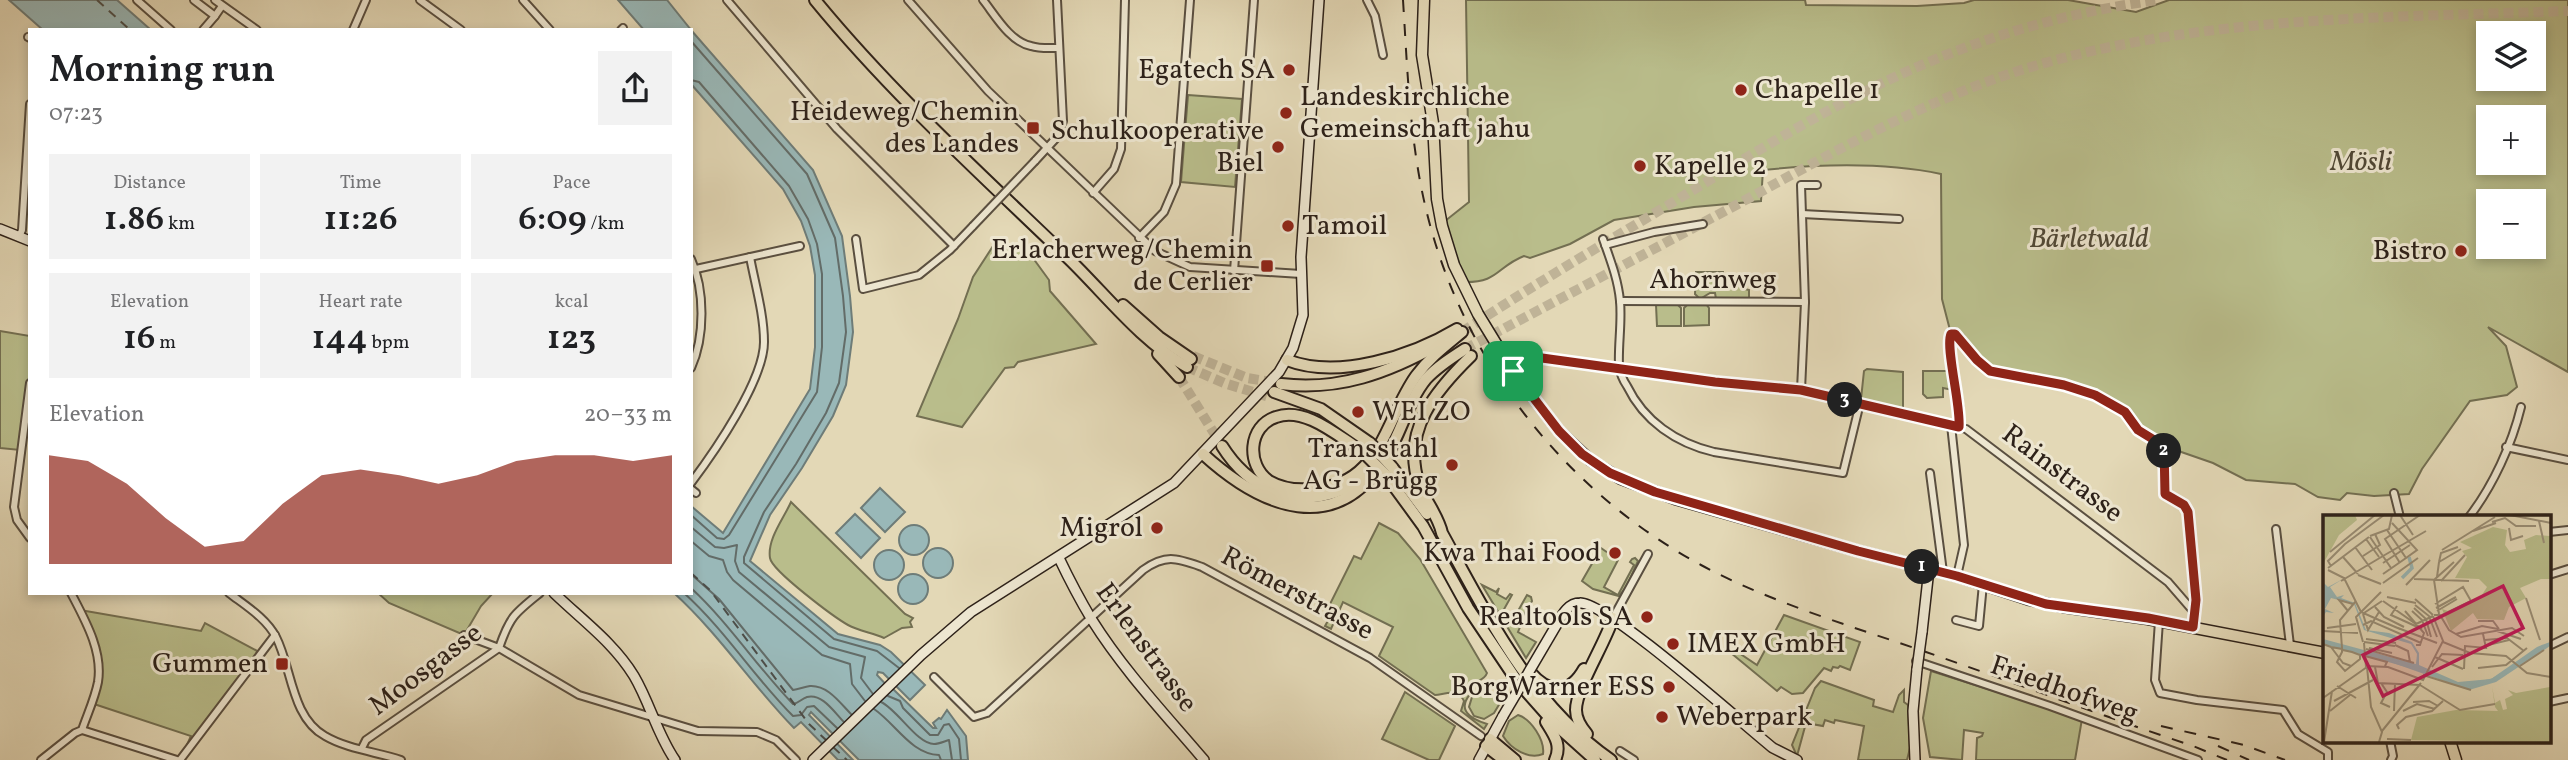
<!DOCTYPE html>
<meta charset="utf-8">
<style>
:root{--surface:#fff;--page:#f2f2f2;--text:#202124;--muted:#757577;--accent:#8f2418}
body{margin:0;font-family:Vollkorn,serif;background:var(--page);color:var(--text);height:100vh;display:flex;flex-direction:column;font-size:26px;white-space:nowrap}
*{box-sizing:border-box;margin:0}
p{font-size:23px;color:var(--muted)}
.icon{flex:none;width:38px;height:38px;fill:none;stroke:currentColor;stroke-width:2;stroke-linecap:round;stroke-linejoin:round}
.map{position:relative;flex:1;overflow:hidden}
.sheet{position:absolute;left:28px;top:28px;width:665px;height:567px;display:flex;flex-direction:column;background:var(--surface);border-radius:0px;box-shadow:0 4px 10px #0003}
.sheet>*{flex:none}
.tools{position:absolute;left:2476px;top:21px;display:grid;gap:14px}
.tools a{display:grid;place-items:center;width:70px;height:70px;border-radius:0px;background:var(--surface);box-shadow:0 4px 10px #0003;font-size:35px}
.pin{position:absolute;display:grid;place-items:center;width:60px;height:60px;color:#fff;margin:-30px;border-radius:14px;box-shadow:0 4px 10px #0006}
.km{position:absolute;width:35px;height:35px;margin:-18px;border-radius:50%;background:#222;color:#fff;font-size:19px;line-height:35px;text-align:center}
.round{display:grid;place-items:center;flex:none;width:74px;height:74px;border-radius:0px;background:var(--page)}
.head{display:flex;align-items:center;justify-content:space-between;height:119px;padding:0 21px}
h1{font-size:38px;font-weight:600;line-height:52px}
.metrics{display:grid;grid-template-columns:repeat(3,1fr);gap:10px;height:119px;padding:7px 21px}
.metrics div{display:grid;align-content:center;border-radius:0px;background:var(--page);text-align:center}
.metrics b{font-size:35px;font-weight:600}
.metrics small{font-size:19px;font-weight:400}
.metrics p{font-size:19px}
.chart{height:196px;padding:14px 21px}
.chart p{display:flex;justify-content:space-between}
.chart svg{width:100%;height:126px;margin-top:7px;fill:var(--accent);opacity:.7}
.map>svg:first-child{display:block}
.green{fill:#b9bd8b;stroke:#736f52;stroke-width:2;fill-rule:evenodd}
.water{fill:#99b8b8;stroke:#6e7c78;stroke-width:2}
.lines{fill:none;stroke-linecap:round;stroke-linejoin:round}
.shore{stroke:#636c68;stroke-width:2}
.ferry{stroke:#4d4e49;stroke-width:2;stroke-dasharray:9 7;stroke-linecap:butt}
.highway-tunnel{stroke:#bfb397;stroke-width:10;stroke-dasharray:10 5;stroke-linecap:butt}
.street-casing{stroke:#5a4f40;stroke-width:10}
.secondary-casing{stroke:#2d2119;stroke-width:12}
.primary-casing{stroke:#2d2119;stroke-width:13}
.highway-casing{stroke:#2d2119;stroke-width:14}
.street{stroke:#ede6d0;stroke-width:6}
.secondary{stroke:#ede6d0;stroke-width:9}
.primary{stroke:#e3d8b6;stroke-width:10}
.highway{stroke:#e3d8b6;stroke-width:10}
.rail{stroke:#2d2119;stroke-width:2;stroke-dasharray:12 12;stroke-linecap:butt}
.street-bridge-casing{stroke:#5a4f40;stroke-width:10;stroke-linecap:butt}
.secondary-bridge-casing{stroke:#2d2119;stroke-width:12;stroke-linecap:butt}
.highway-bridge-casing{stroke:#2d2119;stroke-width:14;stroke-linecap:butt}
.street-bridge{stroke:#ede6d0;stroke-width:6}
.secondary-bridge{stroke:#ede6d0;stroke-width:9}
.highway-bridge{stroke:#e3d8b6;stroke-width:10}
.route-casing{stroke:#fff;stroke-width:14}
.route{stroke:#8f2418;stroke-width:9}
.poi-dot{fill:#8f2418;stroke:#ede6d0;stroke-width:2.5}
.labels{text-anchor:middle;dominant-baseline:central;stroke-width:6;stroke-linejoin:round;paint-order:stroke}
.poi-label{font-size:28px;fill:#2d2119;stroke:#ede6d0;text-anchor:end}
.park-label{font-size:28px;font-style:italic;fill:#504836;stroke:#ede6d0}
.street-label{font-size:28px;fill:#2d2119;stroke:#ede6d0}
.inset-river{fill:none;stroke:#99b8b8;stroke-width:3.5}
.inset-road{fill:none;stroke:#9a8f77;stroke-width:2}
.view{fill:#c2185b;fill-opacity:0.15;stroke:#c2185b;stroke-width:3.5}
.inset-edge{fill:none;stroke:#2d2119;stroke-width:3.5}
</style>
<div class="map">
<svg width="2568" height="760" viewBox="0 0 2568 760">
<rect width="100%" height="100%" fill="#e3d8b6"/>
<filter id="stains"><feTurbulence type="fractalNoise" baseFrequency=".00286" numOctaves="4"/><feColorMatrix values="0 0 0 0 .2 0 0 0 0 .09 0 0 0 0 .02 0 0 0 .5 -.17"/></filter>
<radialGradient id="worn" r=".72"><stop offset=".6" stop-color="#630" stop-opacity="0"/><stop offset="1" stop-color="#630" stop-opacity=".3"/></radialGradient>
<g class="green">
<path d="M1466 0H1805L1806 5 1917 6 1964 3 1974 0H2068L2136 12 2169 0H2568V372L2488 327 2506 346 2517 387 2507 395 2470 401 2422 469 2409 494 2374 496 2347 493 2340 500 2318 497 2295 484 2246 480 2213 463 2164 446 2150 439 2125 412 2095 395 1990 371 1960 337 1951 334 1942 299 1941 174C1884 162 1821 164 1763 170L1761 201 1694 207 1614 220 1570 244 1530 258 1524 256C1496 267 1499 283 1463 282L1445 221 1469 202ZM2488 33H2534V79H2488ZM2488 117H2534V163H2488ZM2488 201H2534V247H2488Z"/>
<path d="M1188 95 1242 99 1235 187 1181 182Z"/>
<path d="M995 243 1030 254 1049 280 1050 291 1096 344 1018 362 1014 367 1005 368 962 427 917 416 958 319 973 277Z"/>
<path d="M1696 272H1723L1724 277H1744L1745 289 1749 290V298L1716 299 1715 293H1710L1700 299 1695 294Z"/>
<path d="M1677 304 1681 308V326H1657L1656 305Z"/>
<path d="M1688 304H1706L1709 308V325L1684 326V308Z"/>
<path d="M0 331 30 336V383L20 450 0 448Z"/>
<path d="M1867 369 1903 372V409L1861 399 1864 371Z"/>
<path d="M1923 371H1950L1953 390 1943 388V397L1927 398 1923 394Z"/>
<path d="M791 502 905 614 913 618 910 622 912 627 902 628 884 638C873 633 859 631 848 625 834 617 772 571 770 558 767 539 784 518 791 502Z"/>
<path d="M1379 523 1398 533 1420 559 1487 673C1484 682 1473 680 1469 689L1472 692C1455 710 1471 719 1487 724L1484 729 1461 711 1464 701C1458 688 1446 694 1435 695L1379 656 1393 627 1343 602 1331 629 1325 626 1330 617 1325 614 1354 556 1361 559Z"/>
<path d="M1601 548 1618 560 1604 587 1618 595 1634 565 1630 562 1632 559 1635 558 1638 561 1627 586 1619 596 1593 589 1582 581Z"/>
<path d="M1482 585 1496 592 1499 588 1497 594 1506 599 1510 594 1512 595 1503 611 1507 613 1505 619 1509 621 1514 618 1527 595 1531 597 1532 601 1518 624 1520 627 1518 632 1536 642 1526 658Z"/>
<path d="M378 593H493L481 606 464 635 389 603Z"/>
<path d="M80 610 201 631 205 623 261 653 180 760 191 736 91 703 99 661Z"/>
<path d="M1784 615 1860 642 1850 670 1840 666 1838 668 1833 667 1831 671 1824 668 1803 693 1792 694 1781 687 1777 691 1731 653 1733 649 1757 665Z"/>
<path d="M1931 671 2082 719 2075 760H1976L1977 738 1982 736 1983 733 1964 730 1962 760 1930 757 1923 718Z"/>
<path d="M1821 681 1874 700 1873 706 1893 712 1899 695 1904 690V702L1908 705 1910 748 1907 760H1858L1864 726 1835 720 1834 723 1825 720 1823 726 1806 723 1797 756 1792 745 1815 688Z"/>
<path d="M1405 692 1455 726 1439 760H1429L1382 739Z"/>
<path d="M1481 692 1503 698 1494 713 1484 719 1474 716 1469 707 1472 697Z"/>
<path d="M1518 715C1531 719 1545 740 1543 754 1529 760 1511 749 1503 736L1509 721Z"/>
</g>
<g class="water">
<path d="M9 0H117L151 30H43Z"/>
<path d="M618 0H667L691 30H644Z"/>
<path d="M691 30 813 170 842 236 850 296 853 332 846 385 833 416 802 468 770 515 750 561 838 634 880 645 891 652 925 685 910 700 883 673 878 672 877 675 891 690 893 689 933 728H936L933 723 939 718 941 719 947 710 966 736 968 760H859L811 712 809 715 853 760H838L801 722 794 728C752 685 719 634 674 593H691V506L723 533 810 389 815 347V275L810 246 801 221 783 189 691 84Z"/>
<path d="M880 488 905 512 885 532 861 508Z"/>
<path d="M855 514 880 538 861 558 836 533Z"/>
<circle cx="914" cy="540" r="15"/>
<circle cx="938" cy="563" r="15"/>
<circle cx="889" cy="565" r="15"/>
<circle cx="913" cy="589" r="15"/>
</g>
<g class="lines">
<g class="shore">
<path d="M691 41 807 174 835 238 843 296 846 332 839 383 826 413 796 464 764 512 744 557V563L834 639 877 651 899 668"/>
<path d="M691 80 699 82 789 186 808 219 817 244 822 274V347L817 392 729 535 724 539 717 538 691 515"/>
<path d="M691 527 715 547 724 548 737 545 735 561 739 572 829 647 865 657 861 678 873 694"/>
<path d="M691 541 709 556 723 560 727 572 733 580 822 655 850 664 852 684 865 701"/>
<path d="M691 574 719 599 793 690C799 689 804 687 810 686 828 685 840 703 851 714"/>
<path d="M691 588C729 623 757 667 793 704 799 703 801 699 807 697 822 693 834 712 844 722"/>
<path d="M684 593C725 630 754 677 793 716L801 715 807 707 814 706 837 728"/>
<path d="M888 696 900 701 903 708 930 735H938L944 725 949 724 959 739 961 760"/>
<path d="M881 702C898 710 917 744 934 744 939 744 945 741 949 740L952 760"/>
<path d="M874 709C896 724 911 754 939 755L941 760"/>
</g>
<g class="ferry">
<path d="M97 0 130 30"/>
<path d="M691 573 710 590 809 724 826 740"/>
<path d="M833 747 847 760"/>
</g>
<g class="highway-tunnel">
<path d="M1462 332C1530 287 1600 246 1670 204 1759 150 1849 93 1946 55 2014 28 2085 10 2157 0"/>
<path d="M1465 349C1560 299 1656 248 1751 197 1837 150 1925 101 2018 71 2195 15 2384 18 2568 11"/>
<path d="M1193 356 1247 378 1278 383"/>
<path d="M1187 367 1224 383 1269 397"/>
<path d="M1179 377 1222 446"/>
</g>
<g class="street-casing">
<g id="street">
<path d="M137 0 171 30"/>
<path d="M194 0 215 16 222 6"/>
<path d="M215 0 257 30"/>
<path d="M420 0 461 30"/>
<path d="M523 0 550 30"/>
<path d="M727 0 837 129 954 246"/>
<path d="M908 0 988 91 1155 251 1190 267 1301 274"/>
<path d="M983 0C995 15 1010 42 1031 46 1040 49 1050 48 1059 48"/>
<path d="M1367 0 1375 16 1383 55"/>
<path d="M203 30 215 16"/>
<path d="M353 30 366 0"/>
<path d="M621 30 623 28"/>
<path d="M28 37 30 38"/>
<path d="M1035 161 1058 136 1063 121 1057 0"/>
<path d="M1093 193 1114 169 1121 149 1125 0"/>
<path d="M1802 214 1899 219"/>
<path d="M19 237 22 230 30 104"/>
<path d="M1139 238 1164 212 1176 184 1190 0"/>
<path d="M856 239 863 289 919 275 950 250 973 226"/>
<path d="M1603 239C1610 259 1618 279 1620 301 1622 323 1618 344 1619 366 1620 373 1623 380 1627 386 1644 421 1676 443 1714 452L1843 473 1860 403"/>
<path d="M1605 245 1654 232 1703 224"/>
<path d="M691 259C705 290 705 337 691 368"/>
<path d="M696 269 800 246"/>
<path d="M1234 271 1254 0"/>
<path d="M1620 301 1805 302"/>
<path d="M1512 371 1533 359H1551L1715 382 1801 390 1966 429 2168 582 2194 612 2193 627"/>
<path d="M30 383 14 507 17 520 30 538"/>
<path d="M1801 390 1805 302 1801 185H1817"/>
<path d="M1951 425 1964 545 1957 576"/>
<path d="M1959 427 1960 411 1949 338 1953 333 1960 337 1977 361 1990 371 2065 385 2095 395 2125 412 2138 430 2164 446 2165 493 2184 505 2188 512 2196 600 2194 612"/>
<path d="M2506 447 2568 460"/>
<path d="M1930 473 1943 572"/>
<path d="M691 483C715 451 764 380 764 342 764 314 755 284 750 257"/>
<path d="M691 489 696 493"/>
<path d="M2394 493 2400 517"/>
<path d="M2469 517C2493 486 2512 444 2521 407"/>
<path d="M2276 529 2290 645"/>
<path d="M2549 532 2568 530"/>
<path d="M2549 575 2568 569"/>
<path d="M229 593C246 606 266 618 276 637 292 668 291 717 325 736 347 749 377 752 401 760"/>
<path d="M1613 618 1648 554"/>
<path d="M1956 620 1979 626 1983 584"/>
<path d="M2159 621 2155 680 2160 693 2197 700 2283 710 2298 734 2328 752V760"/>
<path d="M464 635 499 648 579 695 698 731 757 732 776 740 796 760"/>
<path d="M2549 646 2568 637"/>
<path d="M1916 661 2050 706 2198 760"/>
<path d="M934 677 974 717 987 713 1143 570C1166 554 1176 558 1202 567L1370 658 1481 736"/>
<path d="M2549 702 2568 698"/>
<path d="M82 730 177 760"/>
<path d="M2390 741 2393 756 2391 760"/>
<path d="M362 748 366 740 499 648C510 616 515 613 540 593"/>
<path d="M1620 751 1634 760"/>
<path d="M41 760 75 733 82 730C87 715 95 698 98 682 103 651 85 620 71 593"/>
<path d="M180 760 275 635"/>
</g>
</g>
<g class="secondary-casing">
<g id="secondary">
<path d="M0 229 30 241"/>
<path d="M1059 558C1069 579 1080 600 1092 620 1124 671 1165 714 1204 760"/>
<path d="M554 593C582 620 614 643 634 676 650 703 657 734 675 760"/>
<path d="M1557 624C1562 615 1568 603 1580 603 1606 601 1744 725 1773 748L1797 760"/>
<path d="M1922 632 1929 569"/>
<path d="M813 760 921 655 971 612 1174 483 1279 372 1293 348 1303 315 1301 257 1319 0"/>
<path d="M1479 760 1503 716"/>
<path d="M1915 760 1913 711 1917 669"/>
</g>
</g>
<g class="primary-casing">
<g id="primary">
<path d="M1424 0 1422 55 1433 123 1437 199 1442 226 1454 265 1478 314 1514 373 1559 431 1590 460 1621 479 1675 499 1858 551 1957 576 2030 600 2063 607 2148 619 2325 653"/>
<path d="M2450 741 2456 760"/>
</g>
</g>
<g class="highway-casing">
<g id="highway">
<path d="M815 0C892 94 982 175 1069 259 1107 296 1140 340 1187 367"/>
<path d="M1123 305 1159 337 1191 359"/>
<path d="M1158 354 1179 377"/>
<path d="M1471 356C1436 390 1401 431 1419 484 1425 501 1438 515 1442 533 1487 615 1531 705 1611 760"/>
<path d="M1287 360C1338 380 1412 356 1457 329"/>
<path d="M1281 384C1339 391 1388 373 1438 345"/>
<path d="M1274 392 1321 409 1370 443"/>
<path d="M1222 446C1254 497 1311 514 1363 478"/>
<path d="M1362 451C1339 437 1305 406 1276 417 1248 426 1246 465 1269 481 1281 488 1297 490 1310 489 1381 487 1384 421 1416 376 1429 358 1445 346 1462 332"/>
<path d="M1203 454C1261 507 1337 540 1387 455 1402 431 1408 401 1426 379 1437 367 1451 358 1465 349"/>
<path d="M1392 467 1427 514"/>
<path d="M1385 474 1423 526 1468 608 1517 681 1556 725 1595 760"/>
<path d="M1530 672C1548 693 1569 696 1584 669"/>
<path d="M1546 722C1554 735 1562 745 1555 760"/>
<path d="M1587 734C1581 727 1576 719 1576 710 1576 688 1605 644 1613 618"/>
<path d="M1490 739 1515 760"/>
<path d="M1486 746 1504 760"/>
</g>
</g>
<use href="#street" class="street"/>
<use href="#secondary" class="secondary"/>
<use href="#primary" class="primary"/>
<use href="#highway" class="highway"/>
<g class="rail">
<path d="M1403 0C1408 78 1410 156 1432 232 1472 373 1573 496 1701 565 1772 603 1851 626 1926 652 2015 683 2103 716 2193 746L2227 760"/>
<path d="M2161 726 2244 745 2285 760"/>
<path d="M2218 746 2249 760"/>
</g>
<g class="street-bridge-casing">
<path id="street-bridge" d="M973 226 1035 161"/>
</g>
<g class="secondary-bridge-casing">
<g id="secondary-bridge">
<path d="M1917 669 1922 632"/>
<path d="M1503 716 1557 624"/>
</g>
</g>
<g class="highway-bridge-casing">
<g id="highway-bridge">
<path d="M1370 443 1392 467"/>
<path d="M1362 451 1385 474"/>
</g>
</g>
<use href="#street-bridge" class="street-bridge"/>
<use href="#secondary-bridge" class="secondary-bridge"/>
<use href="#highway-bridge" class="highway-bridge"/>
</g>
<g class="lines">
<g class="route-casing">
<path id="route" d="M1951 334H1955L1977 360 1990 371 2064 385 2095 395 2125 412 2138 430 2164 446 2165 494 2184 505 2188 512 2196 600 2193 627 2148 618 2046 604 1957 576 1858 551 1655 492 1610 473 1582 454 1559 431 1513 371 1528 361 1542 358 1715 382 1801 390 1959 427C1961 404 1945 347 1951 334Z"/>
</g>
<use href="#route" class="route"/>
</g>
<g class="poi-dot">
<circle cx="1289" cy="70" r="7"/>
<circle cx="1741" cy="90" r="7"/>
<circle cx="1286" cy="113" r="7"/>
<rect x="1026" y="121" width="14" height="14" rx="3.5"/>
<circle cx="1278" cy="147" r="7"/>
<circle cx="1640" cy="166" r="7"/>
<circle cx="1288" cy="226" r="7"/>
<circle cx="2461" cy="251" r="7"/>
<rect x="1260" y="259" width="14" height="14" rx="3.5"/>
<circle cx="1358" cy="412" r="7"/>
<circle cx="1452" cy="465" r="7"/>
<circle cx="1157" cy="528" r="7"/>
<circle cx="1615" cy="553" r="7"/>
<circle cx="1647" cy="617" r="7"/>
<circle cx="1673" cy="644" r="7"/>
<rect x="275" y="657" width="14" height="14" rx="3.5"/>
<circle cx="1669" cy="687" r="7"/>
<circle cx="1662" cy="717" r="7"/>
</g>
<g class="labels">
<g class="poi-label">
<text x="1275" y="70">Egatech SA</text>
<text x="1755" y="90" text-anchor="start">Chapelle 1</text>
<text x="1300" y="97" text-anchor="start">Landeskirchliche<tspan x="1300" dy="32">Gemeinschaft jahu</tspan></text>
<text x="1019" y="112">Heideweg/Chemin<tspan x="1019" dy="32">des Landes</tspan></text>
<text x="1264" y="131">Schulkooperative<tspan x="1264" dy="32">Biel</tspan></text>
<text x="1654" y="166" text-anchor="start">Kapelle 2</text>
<text x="1302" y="226" text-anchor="start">Tamoil</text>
<text x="1253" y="250">Erlacherweg/Chemin<tspan x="1253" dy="32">de Cerlier</tspan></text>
<text x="2447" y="251">Bistro</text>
<text x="1372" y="412" text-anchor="start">WEI ZO</text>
<text x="1438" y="449">Transstahl<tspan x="1438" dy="32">AG - Brügg</tspan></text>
<text x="1143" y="528">Migrol</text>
<text x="1601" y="553">Kwa Thai Food</text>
<text x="1633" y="617">Realtools SA</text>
<text x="1687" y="644" text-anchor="start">IMEX GmbH</text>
<text x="268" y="664">Gummen</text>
<text x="1655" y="687">BorgWarner ESS</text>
<text x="1676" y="717" text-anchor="start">Weberpark</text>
</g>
<g class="park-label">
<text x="2361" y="162">Mösli</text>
<text x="2089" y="239">Bärletwald</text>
</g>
<g class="street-label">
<text x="1713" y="280">Ahornweg</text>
<text transform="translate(2062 474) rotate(37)">Rainstrasse</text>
<text transform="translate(1297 594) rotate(28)">Römerstrasse</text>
<text transform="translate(1146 648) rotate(54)">Erlenstrasse</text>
<text transform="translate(426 670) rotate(-37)">Moosgasse</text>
<text transform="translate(2064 690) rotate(19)">Friedhofweg</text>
</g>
</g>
<g transform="translate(2323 515)">
<rect width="228" height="228" fill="#e3d8b6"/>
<path d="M0 0H32L34 5 16 20 0 49ZM170 12 184 15 182 30 187 37 203 34 201 25 213 20 227 21V64H218L197 73 203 83 186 92 181 105 154 104 150 98 128 116 119 94 125 96 157 83 164 72 156 64 132 63 144 42 139 36 149 33 137 27ZM169 171 172 188 177 185 180 195 184 194 182 184 190 180 185 175 193 178 227 172V227L88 225 94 202 133 195 175 196 172 192Z" fill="#b9bd8b"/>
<path d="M20 64 7 72 14 82 21 80 18 83 32 88 43 115 66 118 89 127 96 138V150L135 167 168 164 214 132 227 127V131L173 167 146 175 94 155 0 129V124L93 149 94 139 88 129 41 115 31 89 8 83 2 94 11 98 3 97 0 102V67L5 72Z" fill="#99b8b8"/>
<path class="inset-river" d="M79 63 89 53 86 42M45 137 129 167M197 147 221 131M144 171 170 165 192 151"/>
<path class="inset-road" d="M77 0 90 20M187 0 228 8M216 6 221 28M169 7 182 3 193 11H213M69 8 94 35 83 43M186 13 188 25 200 21M150 16 173 8M47 21 66 14 69 0M47 22 68 53M43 24 56 42M32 32 49 55M119 35 172 2M7 37 52 0M40 41 57 30 52 19M60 41 103 16M20 42 35 59M116 47 118 38 135 32M60 48 87 30M77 48 62 24 97 0M8 51 5 46 22 29 61 0M5 53 46 22M5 55 21 63 38 97 56 105M60 59 83 43 64 15M35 60 58 69M114 62 116 47 138 34M91 64 146 66M18 66 60 41M118 66 142 40M60 68 95 43M83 70 107 45M64 82 93 88M203 83 217 125M92 84 110 100M60 86 93 109 110 101M112 89 140 72 148 86 117 101M92 90 106 101 114 122M74 91 68 100 99 114M52 92 61 102 81 112M91 93 103 104 108 122M113 93 133 82M25 96 16 85 30 89M82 96 101 118 97 130H93M89 96 99 105 105 121M114 96 134 84M41 98 59 86M40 99 45 115 56 97M116 99 111 65 131 47M111 100H117L126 115 138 122 189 113 201 121M56 105 77 114M155 106H170L176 114M40 110 48 106 98 128M4 113 33 109M75 113 114 128M0 116 35 118M174 116 198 124M133 119 159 111 175 114M43 124 73 128M162 125 184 123 201 136M40 127 33 102 58 77M41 127 72 131M120 127 147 138 183 141 204 158 228 162M41 128 43 152M0 129 8 132 19 134 20 135 29 137 37 140V144L22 156 14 147 19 137V133L17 105 33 86M72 130 85 136 87 147M165 130 186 125M8 132 20 148 28 151M46 133 69 138M43 134 91 148M42 141 64 147 62 151M112 142 140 154M43 151 65 152 100 165 120 126 110 101M197 151 221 135M44 152 48 192 59 217 56 227M52 152 55 168 97 170M109 152 119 139 140 140M155 153 183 150 204 133M141 154 142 131 163 133 160 119M100 160 148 175M58 168 64 177 58 188 67 192M97 170 137 195 172 189M14 171 33 183M0 183 44 152M11 186 50 165M90 187 106 186 115 191M7 196 27 180M71 196 72 168M80 196 94 189 112 194M76 214 74 210 83 202 109 196 120 186M59 216 98 168M64 224 88 225M1 227 9 176"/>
<path class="view" d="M180 71 200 113 60 181 40 140Z"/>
<rect width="228" height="228" class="inset-edge"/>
</g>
<rect width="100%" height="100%" filter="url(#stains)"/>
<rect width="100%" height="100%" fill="url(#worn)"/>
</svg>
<div class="tools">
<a><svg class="icon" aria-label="layers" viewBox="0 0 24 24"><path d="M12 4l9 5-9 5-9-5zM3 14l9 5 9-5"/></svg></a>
<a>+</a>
<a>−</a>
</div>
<div class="pin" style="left:1513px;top:371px;background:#1e9e55"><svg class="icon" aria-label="arrive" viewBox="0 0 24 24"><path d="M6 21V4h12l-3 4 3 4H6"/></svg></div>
<b class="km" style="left:1922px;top:567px">1</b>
<b class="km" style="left:2164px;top:451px">2</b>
<b class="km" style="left:1845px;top:400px">3</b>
<section class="sheet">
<div class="head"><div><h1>Morning run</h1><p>07:23</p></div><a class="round"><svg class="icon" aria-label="share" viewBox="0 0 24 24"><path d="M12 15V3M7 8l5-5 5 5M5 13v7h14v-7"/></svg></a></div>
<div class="metrics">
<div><p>Distance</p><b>1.86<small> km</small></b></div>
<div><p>Time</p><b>11:26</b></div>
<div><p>Pace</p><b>6:09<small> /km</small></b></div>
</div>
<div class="metrics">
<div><p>Elevation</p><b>16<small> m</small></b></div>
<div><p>Heart rate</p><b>144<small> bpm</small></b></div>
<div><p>kcal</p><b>123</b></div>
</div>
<div class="chart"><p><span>Elevation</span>20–33 m</p>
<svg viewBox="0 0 160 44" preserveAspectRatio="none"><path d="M0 44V6L10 8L20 16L30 28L40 38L50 36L60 23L70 13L80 11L90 13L100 16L110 13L120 8L130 6L140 6L150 8L160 6V44z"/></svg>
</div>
</section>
</div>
